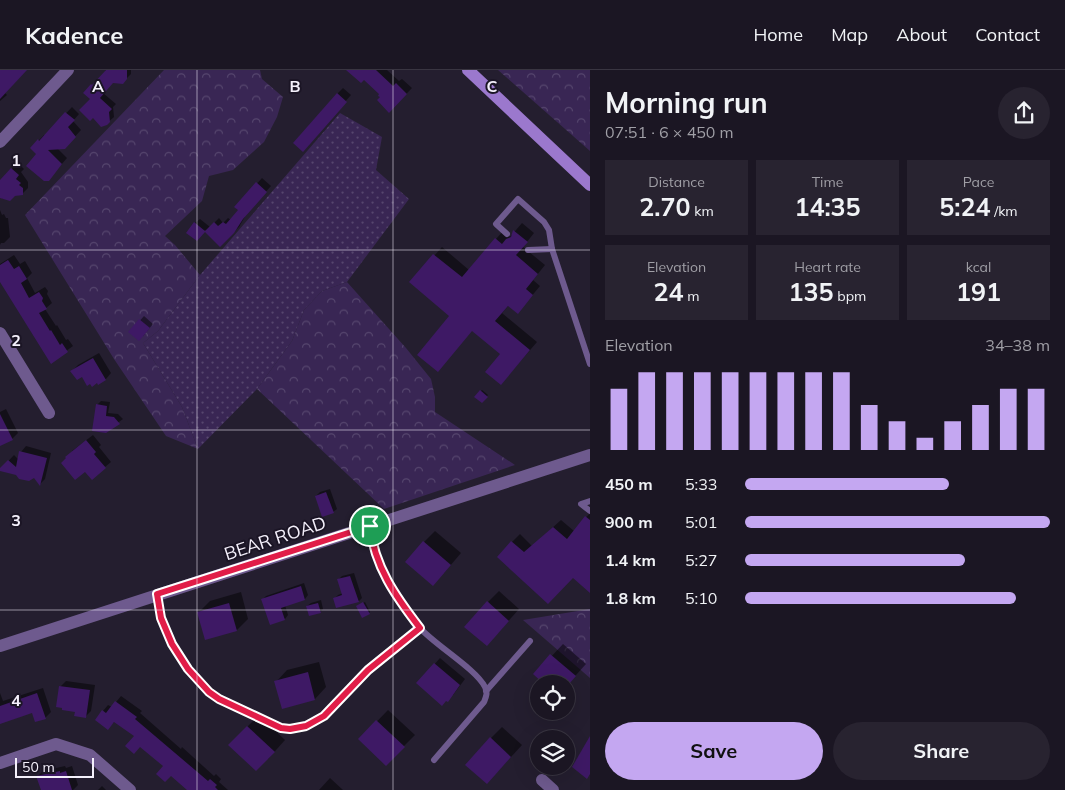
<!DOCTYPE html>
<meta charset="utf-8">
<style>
:root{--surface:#1b1623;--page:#282330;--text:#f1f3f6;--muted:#a09fa6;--line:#393541;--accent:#c4a7f1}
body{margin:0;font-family:Mulish,sans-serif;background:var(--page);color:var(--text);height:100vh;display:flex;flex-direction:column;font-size:19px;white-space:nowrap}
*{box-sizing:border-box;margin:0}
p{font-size:16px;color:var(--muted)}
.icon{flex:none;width:28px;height:28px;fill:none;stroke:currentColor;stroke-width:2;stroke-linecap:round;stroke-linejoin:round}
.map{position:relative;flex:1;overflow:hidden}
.panel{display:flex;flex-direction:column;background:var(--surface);width:475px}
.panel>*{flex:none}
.buttons{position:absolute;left:530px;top:605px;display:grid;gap:10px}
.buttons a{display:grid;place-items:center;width:45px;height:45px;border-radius:50%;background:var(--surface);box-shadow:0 5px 20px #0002,0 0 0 1px var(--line);font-size:25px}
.scale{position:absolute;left:15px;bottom:12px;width:79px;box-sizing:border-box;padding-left:5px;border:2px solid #f4f0fb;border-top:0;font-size:14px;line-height:18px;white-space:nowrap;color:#f4f0fb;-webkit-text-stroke:4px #1b1525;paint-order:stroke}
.pin{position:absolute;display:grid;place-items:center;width:42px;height:42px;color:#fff;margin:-21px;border:2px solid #fff;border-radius:50%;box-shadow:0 1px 5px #0007}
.round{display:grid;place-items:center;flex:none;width:52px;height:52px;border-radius:26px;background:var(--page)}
.headline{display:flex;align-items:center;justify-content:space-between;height:85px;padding:0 15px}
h1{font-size:28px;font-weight:700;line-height:38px}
.stats{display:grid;grid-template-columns:repeat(3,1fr);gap:8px;height:85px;padding:5px 15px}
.stats div{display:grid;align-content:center;border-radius:0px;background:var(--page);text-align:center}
.stats b{font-size:25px;font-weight:700}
.stats small{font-size:14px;font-weight:400}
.stats p{font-size:14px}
.chart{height:140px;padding:10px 15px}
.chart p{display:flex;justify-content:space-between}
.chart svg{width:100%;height:90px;margin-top:5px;stroke:var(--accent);stroke-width:6}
.cta{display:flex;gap:10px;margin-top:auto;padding:10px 15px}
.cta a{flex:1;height:58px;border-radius:30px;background:var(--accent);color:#111;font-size:20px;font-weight:700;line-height:58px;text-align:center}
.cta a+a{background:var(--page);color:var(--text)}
ul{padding:0 15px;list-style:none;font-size:16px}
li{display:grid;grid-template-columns:80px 60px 1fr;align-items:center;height:38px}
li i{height:12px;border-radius:6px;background:var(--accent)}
header{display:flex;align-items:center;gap:30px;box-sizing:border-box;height:70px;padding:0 25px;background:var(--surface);border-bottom:1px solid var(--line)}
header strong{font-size:24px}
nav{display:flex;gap:28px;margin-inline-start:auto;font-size:18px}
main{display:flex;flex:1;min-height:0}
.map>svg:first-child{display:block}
.grass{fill:url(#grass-dots)}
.forest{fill:url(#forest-crowns)}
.shadow{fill:#0007}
.building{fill:#3e1965}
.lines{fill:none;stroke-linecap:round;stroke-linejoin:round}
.service{stroke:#6e5a8e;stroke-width:6}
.minor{stroke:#6e5a8e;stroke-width:12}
.tertiary{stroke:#6e5a8e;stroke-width:12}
.secondary{stroke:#9b78cd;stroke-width:12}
.route-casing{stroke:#fff;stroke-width:10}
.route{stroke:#e11d48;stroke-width:6}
.grid{fill:none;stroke:#f4f0fb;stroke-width:1;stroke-opacity:0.55}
.labels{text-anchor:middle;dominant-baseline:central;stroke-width:4;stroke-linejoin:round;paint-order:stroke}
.street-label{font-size:18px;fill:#f4f0fb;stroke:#1b1525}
.grid-label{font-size:16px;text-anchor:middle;font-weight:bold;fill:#f4f0fb;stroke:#1b1525;stroke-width:4;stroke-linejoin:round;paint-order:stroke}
</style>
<header>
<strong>Kadence</strong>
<nav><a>Home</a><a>Map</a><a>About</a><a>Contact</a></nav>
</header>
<main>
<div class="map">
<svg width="590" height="720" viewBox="0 0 590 720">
<defs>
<pattern id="grass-dots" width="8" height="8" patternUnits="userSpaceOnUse" patternTransform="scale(1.25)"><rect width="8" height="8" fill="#392654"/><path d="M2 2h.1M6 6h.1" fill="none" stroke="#56466e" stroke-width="1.8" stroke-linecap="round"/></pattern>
<pattern id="forest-crowns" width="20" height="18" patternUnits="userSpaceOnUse" patternTransform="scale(1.25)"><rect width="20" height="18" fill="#392654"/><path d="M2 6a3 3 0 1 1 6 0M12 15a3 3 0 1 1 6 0" fill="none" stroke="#56466e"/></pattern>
</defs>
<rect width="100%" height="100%" fill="#241e2f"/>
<path class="grass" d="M340 43 382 67 376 100 409 129 347 212 322 221 304 240 292 271 257 319 198 379 182 337 143 273 158 261 200 205Z"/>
<g class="forest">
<path d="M164 0H260L262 9 283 27 277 47 264 72 233 100 209 106 202 131 165 166 175 175 200 205 158 261 143 273 182 337 198 379 166 366 114 289 25 145Z"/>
<path d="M498 0H590V81Z"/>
<path d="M347 212 406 278 431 309 435 327V342L515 395 384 439 257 319 292 271 304 240 322 221Z"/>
<path d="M590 539V608L523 550Z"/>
</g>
<g class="shadow">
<path d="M3 0H26L5 23 7 25 0 31V5Z"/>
<path d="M105 0H131V4L123 12H113L103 23 116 34 113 37 114 47 106 54 92 29 106 1Z"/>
<path d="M350 0H387L399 11 402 9 412 18 389 42 381 24 364 9Z"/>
<path d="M343 18 351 25 308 74 337 24Z"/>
<path d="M72 37 79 44 73 51 81 60 71 71 57 78 67 88 54 103 31 78 44 65 45 66Z"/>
<path d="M18 93 24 99 21 102 28 112V118L22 124 3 129 0 126V111Z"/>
<path d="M262 108 271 116 247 143 239 157 220 175 205 160 201 165 195 153 200 149 210 157 219 148 223 153 228 148 231 150 239 140 236 137Z"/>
<path d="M0 140 2 145 4 144 6 148H8L10 167 4 173H1L0 175Z"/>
<path d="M522 153 534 163 523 177 545 195 533 210 540 216 525 234 509 235 502 243 537 272 501 314V283L473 260 451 245 411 212 442 177 469 200 503 161 510 167Z"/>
<path d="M14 185 20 194 25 191 32 203 27 208 35 223 45 217 48 221 47 224 52 233 45 239 56 256 57 255 66 270 68 269 73 276 51 292 0 209V194Z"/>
<path d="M144 246 153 254 143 266 130 262Z"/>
<path d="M99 283 111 303 106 309 99 313 72 301 78 295Z"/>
<path d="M482 320 488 325 482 332 476 327Z"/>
<path d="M101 331 110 332 108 343 118 344 123 349 105 362 97 335Z"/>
<path d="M6 339 18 363 12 369 0 375V342Z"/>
<path d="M93 365 101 375 99 377 111 392 105 397 85 400 72 381Z"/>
<path d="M26 376 51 383 45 409 40 414 34 406 0 400 14 385 19 390 21 382Z"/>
<path d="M330 419 337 439 333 442 316 426 320 422Z"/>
<path d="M590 443V517L573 506 548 532 512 472 520 464 532 476 561 450 574 461Z"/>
<path d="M435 461 461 483 444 503 424 472Z"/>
<path d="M354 503 362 528 359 531 335 528 338 525 343 523 338 510 342 506Z"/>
<path d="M304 513 308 525 305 529 285 535 288 545 285 549 263 529 266 526Z"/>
<path d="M499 521 519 539 498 563 488 532Z"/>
<path d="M241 522 248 549 237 560 199 542 210 531Z"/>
<path d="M321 530 323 539 320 542 307 536 311 533Z"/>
<path d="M365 532 370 542 369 543 359 535Z"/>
<path d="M563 574 586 594 566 616V614L535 604Z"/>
<path d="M440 588 465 609 453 625 418 613Z"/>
<path d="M319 592 326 617 315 629 283 637 276 612 287 600Z"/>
<path d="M66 611 95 615 91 641 86 646 76 641 60 617Z"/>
<path d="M43 618 51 642 45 648 33 642 0 653V623L3 631Z"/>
<path d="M121 626 142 641 140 643 181 679 182 677 214 706 216 704 221 709 219 712 228 720H189L171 704 136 666 115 651 108 658 103 641 108 635 112 637Z"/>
<path d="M388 640 415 665 397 683 360 669Z"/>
<path d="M259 645 285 670 268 689 247 657Z"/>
<path d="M502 657 522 675 498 701 491 668Z"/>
<path d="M562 663 570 669 566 673V669H557Z"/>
<path d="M65 696 66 698 72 696 78 715 73 720H42L38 706 43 701Z"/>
<path d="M330 708 343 720H319Z"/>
<path d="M102 716 106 720H98Z"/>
</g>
<g class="building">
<path d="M0 0H27L0 29Z"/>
<path d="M106 0H127V9L123 14 113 13 100 28 112 39 109 42 110 52 107 55 101 57 93 48 90 51 79 40 90 29 83 23 91 14 92 15Z"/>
<path d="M346 0H376L393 16 396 13 407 24 389 43 377 30 380 27 378 26 379 24 364 10 361 13Z"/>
<path d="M337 23 347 32 303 82 293 73Z"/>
<path d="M65 42 75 50 68 57 76 67 65 79 48 80 62 94 49 111H44L26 96 36 84 30 78 38 69 39 71Z"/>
<path d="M11 98 19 105 16 109 21 113 19 115 23 118V125L15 126 10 131 0 128V110Z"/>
<path d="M256 112 267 122 243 149 234 163 220 177 205 162 197 171 186 163 194 152 205 161 214 152 218 156 223 152 226 154 238 140 234 137Z"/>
<path d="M513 160 528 172 516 185 538 204 526 219 533 225 518 244 508 236 495 251 530 280 501 315 485 302 500 284 472 261 438 302 417 285 449 246 409 212 433 184 462 207 495 168 502 174 506 169 511 167Z"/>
<path d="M8 190 14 199 19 196 27 209 21 213 29 228 39 222 43 228 42 231 47 239 39 243 50 261 51 260 60 275 62 273 68 282 51 294 0 212V195Z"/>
<path d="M139 249 150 258 139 271 128 262Z"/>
<path d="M93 288 106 310 98 315 97 313 92 317 90 314 87 316 82 307 77 310 70 301Z"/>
<path d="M480 320 488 327 482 333 474 327Z"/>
<path d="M96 334 107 336 106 346 114 347 120 354 106 363 92 361Z"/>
<path d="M0 344 13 370 0 376Z"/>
<path d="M86 370 96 382 94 384 106 398 92 410 85 402 75 410 61 393 66 388 65 387Z"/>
<path d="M19 381 47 388 40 416 34 408 29 411 19 409 16 405 0 401V398L8 390 16 397Z"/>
<path d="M326 422 334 443 322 447 315 426Z"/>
<path d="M585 446 590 450V523L573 508 548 534 497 487 511 471 524 482 553 457 567 469Z"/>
<path d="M423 471 451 495 433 516 405 492Z"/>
<path d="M350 506 359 532 336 538 333 528 342 525 337 509Z"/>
<path d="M301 516 305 530 281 538 285 550 270 555 261 529Z"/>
<path d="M487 531 509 551 487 576 464 557Z"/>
<path d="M363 532 370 544 362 548 356 536Z"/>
<path d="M229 533 237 561 205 570 197 542Z"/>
<path d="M318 533 321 543 309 546 306 536Z"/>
<path d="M550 584 576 606 569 614H544L533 604Z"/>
<path d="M434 593 460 615 448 632 446 631 442 636 416 613Z"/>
<path d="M308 602 315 630 282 639 274 611Z"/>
<path d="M59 616 90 620 86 648 74 646 75 642 62 640V638L56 637Z"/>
<path d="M37 623 46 649 35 652 32 643 0 654V636Z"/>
<path d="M115 631 137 647 135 649 208 711 210 709 217 715 215 717 218 720H187L171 706 165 712 156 704 163 696 140 677 134 684 125 676 134 666 114 652 108 660 95 650 102 640 106 643Z"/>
<path d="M376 650 405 677 386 696 358 669Z"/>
<path d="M247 656 275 682 256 701 228 675Z"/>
<path d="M590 666V704L587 709 572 697Z"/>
<path d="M490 667 511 687 487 714 465 695Z"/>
<path d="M60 701V703L66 701 72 720H41L36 706Z"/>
</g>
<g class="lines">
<g class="service">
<path d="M507 164 496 154 518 129 544 152 549 160 552 179 590 294"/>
<path d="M528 180 552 179"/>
<path d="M590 431 581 434 590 441"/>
<path d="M369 456C373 483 384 511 401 534 407 542 413 551 420 558 435 575 476 599 485 617 488 623 486 627 484 632L434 690"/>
<path d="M157 525C158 533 159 541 161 548 169 576 193 613 218 628 238 640 261 648 281 658 319 666 344 622 368 600 384 585 403 572 420 558"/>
<path d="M486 621 530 571"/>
</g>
<g class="minor">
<path d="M0 72 68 0"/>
<path d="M0 263 49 343"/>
<path d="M0 693 56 674 90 685 130 720"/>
<path d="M542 710 553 720"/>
</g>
<path class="tertiary" d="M0 576 590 385"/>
<path class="secondary" d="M468 0 590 115"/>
</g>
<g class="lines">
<g class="route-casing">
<path id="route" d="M370 456C374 496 396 527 420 558L368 600 324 646 306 656 290 659 281 658 219 629 209 622 188 599 172 574 161 548 157 524Z"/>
</g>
<use href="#route" class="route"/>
</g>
<path class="grid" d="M197 0V720M393 0V720M0 180H590M0 360H590M0 540H590"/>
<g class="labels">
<g class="street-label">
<text transform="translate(275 468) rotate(-18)">BEAR ROAD</text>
</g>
</g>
<g class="grid-label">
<text x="98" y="22">A</text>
<text x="295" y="22">B</text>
<text x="492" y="22">C</text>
<text x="16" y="96">1</text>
<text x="16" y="276">2</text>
<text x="16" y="456">3</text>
<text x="16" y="636">4</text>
</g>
</svg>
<div class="buttons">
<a><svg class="icon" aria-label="locate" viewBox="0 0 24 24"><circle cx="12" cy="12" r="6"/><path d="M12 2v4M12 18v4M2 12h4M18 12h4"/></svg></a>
<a><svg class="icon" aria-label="layers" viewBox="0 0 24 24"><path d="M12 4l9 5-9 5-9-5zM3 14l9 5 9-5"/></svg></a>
</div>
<div class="scale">50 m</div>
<div class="pin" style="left:370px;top:456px;background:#1e9e55"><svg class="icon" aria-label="arrive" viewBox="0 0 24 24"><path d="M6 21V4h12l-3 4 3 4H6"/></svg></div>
</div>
<section class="panel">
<div class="headline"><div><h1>Morning run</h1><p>07:51 · 6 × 450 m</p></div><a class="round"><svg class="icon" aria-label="share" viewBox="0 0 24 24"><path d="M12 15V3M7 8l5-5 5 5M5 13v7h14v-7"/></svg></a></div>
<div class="stats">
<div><p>Distance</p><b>2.70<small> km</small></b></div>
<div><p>Time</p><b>14:35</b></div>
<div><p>Pace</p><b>5:24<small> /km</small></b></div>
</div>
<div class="stats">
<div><p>Elevation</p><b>24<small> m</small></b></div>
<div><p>Heart rate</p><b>135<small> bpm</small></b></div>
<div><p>kcal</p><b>191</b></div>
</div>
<div class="chart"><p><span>Elevation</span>34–38 m</p>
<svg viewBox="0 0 160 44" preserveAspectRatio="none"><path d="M5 44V14M15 44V6M25 44V6M35 44V6M45 44V6M55 44V6M65 44V6M75 44V6M85 44V6M95 44V22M105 44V30M115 44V38M125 44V30M135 44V22M145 44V14M155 44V14"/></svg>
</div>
<ul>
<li><b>450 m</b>5:33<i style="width:67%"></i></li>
<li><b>900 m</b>5:01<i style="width:100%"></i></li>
<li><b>1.4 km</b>5:27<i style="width:72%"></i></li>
<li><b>1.8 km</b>5:10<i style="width:89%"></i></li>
</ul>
<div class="cta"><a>Save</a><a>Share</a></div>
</section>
</main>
